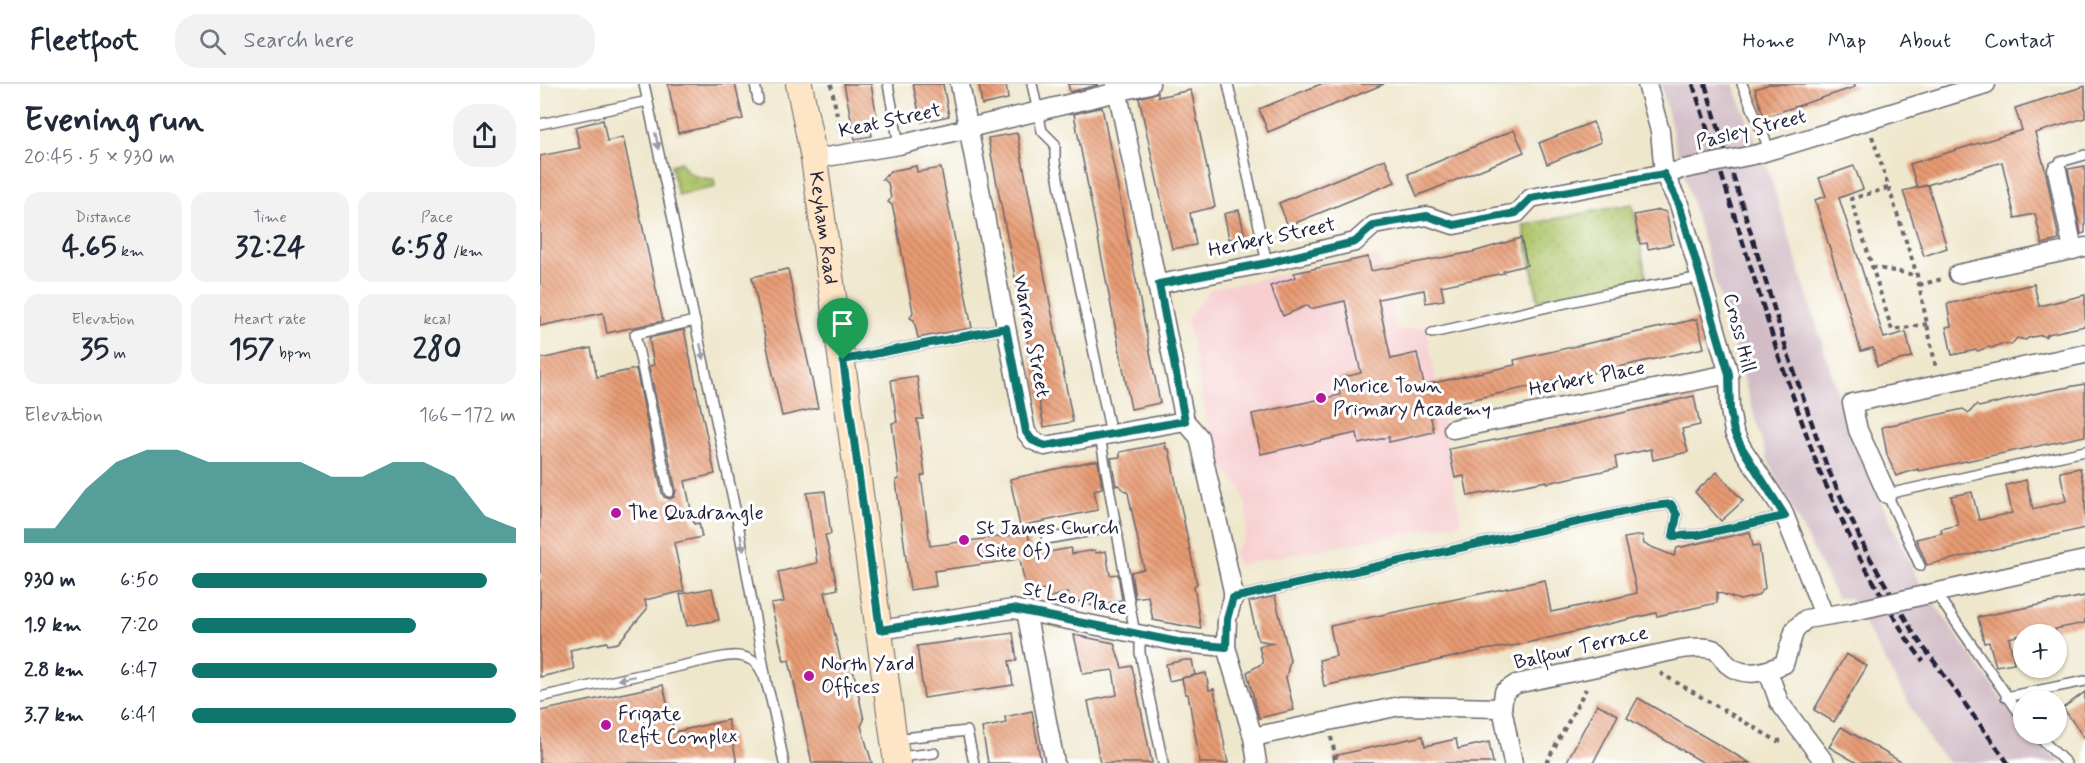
<!DOCTYPE html>
<meta charset="utf-8">
<style>
:root{--surface:#fff;--page:#f2f2f3;--text:#1f2937;--muted:#747a83;--line:#e0e1e3;--accent:#0f766e}
body{margin:0;font-family:Mynerve,sans-serif;background:var(--page);color:var(--text);height:100vh;display:flex;flex-direction:column;font-size:22px;white-space:nowrap}
*{box-sizing:border-box;margin:0}
p{font-size:20px;color:var(--muted)}
.icon{flex:none;width:33px;height:33px;fill:none;stroke:currentColor;stroke-width:2;stroke-linecap:round;stroke-linejoin:round}
.map{position:relative;flex:1;overflow:hidden}
.panel{display:flex;flex-direction:column;background:var(--surface);width:540px}
.panel>*{flex:none}
.fabs{position:absolute;left:1473px;top:540px;display:grid;gap:12px}
.fabs a{display:grid;place-items:center;width:54px;height:54px;border-radius:50%;background:var(--surface);box-shadow:0 2px 4px #0004;font-size:30px}
.pin{position:absolute;display:grid;place-items:center;width:51px;height:51px;color:#fff;margin:-62px -26px;border-radius:50% 50% 50% 0;rotate:-45deg;box-shadow:0 0 6px #0007}
.pin .icon{rotate:45deg}
.round{display:grid;place-items:center;flex:none;width:63px;height:63px;border-radius:24px;background:var(--page)}
.summary{display:flex;align-items:center;justify-content:space-between;height:102px;padding:0 24px}
h1{font-size:33px;font-weight:700;line-height:45px}
.metrics{display:grid;grid-template-columns:repeat(3,1fr);gap:9px;height:102px;padding:6px 24px}
.metrics div{display:grid;align-content:center;border-radius:15px;background:var(--page);text-align:center}
.metrics b{font-size:30px;font-weight:700}
.metrics small{font-size:16px;font-weight:400}
.metrics p{font-size:16px}
.chart{height:168px;padding:12px 24px}
.chart p{display:flex;justify-content:space-between}
.chart svg{width:100%;height:108px;margin-top:6px;fill:var(--accent);opacity:.7}
ul{padding:0 24px;list-style:none;font-size:20px}
li{display:grid;grid-template-columns:96px 72px 1fr;align-items:center;height:45px}
li i{height:15px;border-radius:8px;background:var(--accent)}
header{display:flex;align-items:center;gap:36px;box-sizing:border-box;height:84px;padding:0 30px;background:var(--surface);border-bottom:2px solid var(--line)}
header strong{font-size:28px}
nav{display:flex;gap:33px;margin-inline-start:auto;font-size:21px}
.search{width:420px;height:54px;background:var(--page);display:flex;align-items:center;gap:15px;box-sizing:border-box;padding:0 21px;border-radius:24px;color:var(--muted);font-size:22px}
main{display:flex;flex:1;min-height:0}
.map>svg:first-child{display:block}
.built{fill:#f7cfd2}
.railway{fill:#d2bdc6}
.grass{fill:url(#grass-tufts);stroke:#687352;stroke-width:1.5}
.park{fill:url(#park-dots);stroke:#687352;stroke-width:1.5}
.building{fill:url(#building-back-hatch)}
.lines{fill:none;stroke-linecap:round;stroke-linejoin:round}
.lane-casing{stroke:#6a676e;stroke-width:12}
.street-casing{stroke:#6a676e;stroke-width:21}
.secondary-casing{stroke:#6a676e;stroke-width:28}
.path{stroke:#6a676e;stroke-width:4;stroke-dasharray:4.5 4.5;stroke-linecap:butt}
.lane{stroke:#fff;stroke-width:9}
.street{stroke:#fff;stroke-width:18}
.secondary{stroke:#fde5c5;stroke-width:26}
.rail{stroke:#22223b;stroke-width:4.5;stroke-dasharray:9 4.5;stroke-linecap:butt}
.street-bridge-casing{stroke:#6a676e;stroke-width:21;stroke-linecap:butt}
.street-bridge{stroke:#fff;stroke-width:18}
.oneway{fill:#9c9ca7}
.route-casing{stroke:#fff;stroke-width:12}
.route{stroke:#0f766e;stroke-width:8}
.poi-dot{fill:#b5179e;stroke:#fff;stroke-width:2}
.labels{text-anchor:middle;dominant-baseline:central;stroke-width:6;stroke-linejoin:round;paint-order:stroke}
.street-label{font-size:20px;fill:#22223b;stroke:#fff}
.poi-label{font-size:20px;fill:#22223b;stroke:#fff;text-anchor:start}
</style>
<header>
<strong>Fleetfoot</strong>
<div class="search"><svg class="icon" aria-label="search" viewBox="0 0 24 24"><circle cx="10" cy="10" r="6"/><path d="M15 15l6 6"/></svg>Search here</div>
<nav><a>Home</a><a>Map</a><a>About</a><a>Contact</a></nav>
</header>
<main>
<section class="panel">
<div class="summary"><div><h1>Evening run</h1><p>20:45 · 5 × 930 m</p></div><a class="round"><svg class="icon" aria-label="share" viewBox="0 0 24 24"><path d="M12 15V3M7 8l5-5 5 5M5 13v7h14v-7"/></svg></a></div>
<div class="metrics">
<div><p>Distance</p><b>4.65<small> km</small></b></div>
<div><p>Time</p><b>32:24</b></div>
<div><p>Pace</p><b>6:58<small> /km</small></b></div>
</div>
<div class="metrics">
<div><p>Elevation</p><b>35<small> m</small></b></div>
<div><p>Heart rate</p><b>157<small> bpm</small></b></div>
<div><p>kcal</p><b>280</b></div>
</div>
<div class="chart"><p><span>Elevation</span>166–172 m</p>
<svg viewBox="0 0 160 44" preserveAspectRatio="none"><path d="M0 44V38L10 38L20 22L30 11L40 6L50 6L60 11L70 11L80 11L90 11L100 17L110 17L120 11L130 11L140 17L150 33L160 38V44z"/></svg>
</div>
<ul>
<li><b>930 m</b>6:50<i style="width:91%"></i></li>
<li><b>1.9 km</b>7:20<i style="width:69%"></i></li>
<li><b>2.8 km</b>6:47<i style="width:94%"></i></li>
<li><b>3.7 km</b>6:41<i style="width:100%"></i></li>
</ul>
</section>
<div class="map">
<svg width="1545" height="679" viewBox="0 0 1545 679">
<defs>
<pattern id="grass-tufts" width="24" height="20" patternUnits="userSpaceOnUse" patternTransform="scale(1.5)"><rect width="24" height="20" fill="#adc469"/><path d="M3 7l-1-3M5 7V3M7 7l1-3M15 17l-1-3M17 17v-4M19 17l1-3" fill="none" stroke="#95a85c"/></pattern>
<pattern id="park-dots" width="8" height="8" patternUnits="userSpaceOnUse" patternTransform="scale(1.5)"><rect width="8" height="8" fill="#adc469"/><path d="M2 2h.1M6 6h.1" fill="none" stroke="#95a85c" stroke-width="1.8" stroke-linecap="round"/></pattern>
<pattern id="building-back-hatch" width="6" height="6" patternUnits="userSpaceOnUse" patternTransform="scale(1.5)"><rect width="6" height="6" fill="#e89b73"/><path d="M-1 5l2 2M0 0l6 6M5-1l2 2" fill="none" stroke="#bc7e60"/></pattern>
</defs>
<rect width="100%" height="100%" fill="#fff"/>
<filter id="ink" filterUnits="userSpaceOnUse"><feTurbulence type="fractalNoise" baseFrequency=".0167" numOctaves="2"/><feDisplacementMap in="SourceGraphic" scale="12" xChannelSelector="R" yChannelSelector="G"/><feConvolveMatrix kernelMatrix="1 2 1 2 8 2 1 2 1" color-interpolation-filters="sRGB"/></filter>
<filter id="wash" filterUnits="userSpaceOnUse"><feTurbulence type="fractalNoise" baseFrequency=".008" numOctaves="4" result="noise"/><feDisplacementMap in="SourceGraphic" scale="24" xChannelSelector="R" yChannelSelector="G"/><feGaussianBlur stdDeviation="1.35" result="paint"/><feColorMatrix in="noise" values="0 0 0 0 0 0 0 0 0 0 0 0 0 0 0 0 0 1.4 0 .05"/><feComposite in="paint" operator="in"/></filter>
<g filter="url(#wash)">
<rect width="100%" height="100%" fill="#efe7cc"/>
<path class="built" d="M839 171 857 248 886 242 921 439 697 481 694 468 704 454 707 441 706 421 701 406 688 388 676 379 647 235 670 205Z"/>
<path class="railway" d="M1121 0H1193L1230 92 1313 358 1379 498 1471 628 1483 641 1484 650H1492L1521 679H1409L1391 659 1310 514H1297L1227 374 1137 67Z"/>
<path class="grass" d="M141 78C147 91 160 95 174 95L175 103 138 111 131 81Z"/>
<path class="park" d="M1092 120 1107 195 998 216 983 141Z"/>
<g id="blocks">
<g class="building">
<path d="M128 0H195L203 35 138 49Z"/>
<path d="M304 0H331L338 39 330 41 332 52 315 55Z"/>
<path d="M373 0H403L409 32 381 38Z"/>
<path d="M439 0H466L468 15 442 21Z"/>
<path d="M528 0H558V1L530 8Z"/>
<path d="M781 0H844L728 48 719 25Z"/>
<path d="M1229 0H1315V3L1224 33 1215 5Z"/>
<path d="M1545 2V34L1495 49 1506 89 1519 156 1502 160 1495 130 1475 134 1462 78 1377 104 1370 80 1482 46 1475 24Z"/>
<path d="M651 6 675 123 650 129 656 161 632 165 599 14 618 8V13Z"/>
<path d="M562 23 620 319 591 325 534 30Z"/>
<path d="M63 36 67 57 83 53 123 237 67 249 63 229 0 242V72L40 64 35 43Z"/>
<path d="M1053 38 1061 58 1007 80 999 59Z"/>
<path d="M974 46 984 68 877 112 868 90Z"/>
<path d="M477 49 533 338 504 343 448 54Z"/>
<path d="M845 75 855 98 748 142 739 119Z"/>
<path d="M376 82 377 88 401 84 432 244 378 254 374 236 370 234 373 228 356 138 352 121 348 118 351 114 348 99 342 95 351 87Z"/>
<path d="M1314 82 1323 105 1299 114 1344 254 1366 248 1372 273 1337 282 1333 264 1321 267 1275 116 1286 112 1279 94Z"/>
<path d="M1545 82V149L1541 150 1528 85Z"/>
<path d="M1388 101 1407 164 1384 172 1363 107Z"/>
<path d="M699 126 705 152 689 155 684 130Z"/>
<path d="M1119 126 1126 128 1133 160 1108 165 1107 159 1100 160 1094 131Z"/>
<path d="M981 154 987 181 963 187 964 189 901 202 904 216 886 219 884 206 838 215 851 275 877 269 884 301 975 281 974 276 1157 235 1164 264 889 325 894 348 849 358V353L819 360 817 349 721 370 712 330 800 311 798 299 801 298 800 294 821 289 805 217 770 225 768 221 743 232 730 202 756 193 754 189 828 173 831 187 933 168Z"/>
<path d="M248 185 278 324 242 332 212 193Z"/>
<path d="M1494 200 1499 222 1545 211V242L1508 250 1505 253 1502 251 1488 254 1486 256 1477 254 1472 260H1461L1452 264 1448 263 1438 267 1436 266 1412 271 1406 243 1411 242 1407 220Z"/>
<path d="M144 246 175 390 145 397 154 440 159 439 162 453 134 459 144 507 105 516 107 525 78 559 68 561 67 558 30 566 34 585 0 593V275L51 264 57 293 96 285 122 409 124 413 130 415 134 413 136 407 109 282 114 281 109 254Z"/>
<path d="M377 292 383 335H377L385 391 381 392 390 462 488 449 492 471 531 464 532 470 555 466 556 469 566 467 570 491 578 490 582 516 552 522 547 517 529 518 528 509 510 513 507 512 506 505 486 507 480 475 394 487 396 502 370 506 356 396 359 395 352 339 357 338 351 296Z"/>
<path d="M1545 300V352L1379 387 1378 385 1356 392 1347 371 1342 343 1423 325 1429 329 1436 321 1439 323 1502 308Z"/>
<path d="M1154 312 1160 341 1142 345 1148 368 1113 376 1111 365 1075 373 1077 384 1007 399V397L928 412 924 392 915 394 909 365 1031 341Z"/>
<path d="M625 359 626 365H629L657 500 654 502 661 545 613 536 608 512 595 514 591 488 604 485 588 409 578 401 576 402 571 374 580 373V368Z"/>
<path d="M552 377H558L562 404 554 406 558 426 480 442 470 395Z"/>
<path d="M1540 384 1545 405V444L1387 481 1376 455 1402 449 1401 445 1418 441 1411 412 1432 408 1439 436 1472 429 1466 401 1486 396 1493 425 1509 421 1526 417 1520 388Z"/>
<path d="M1177 388 1203 417 1181 437 1155 408Z"/>
<path d="M285 407 291 450 285 451 298 505 285 508 301 578 311 576 324 636 321 642 332 679H272L249 576 244 577 231 520 244 518 238 488 277 479 267 409Z"/>
<path d="M1210 448 1213 462 1219 461 1225 504 1217 512 1200 516 1177 508V519L1117 532 1116 529 978 561 944 566 784 602 779 576 796 572 790 542 1005 496 1011 528 1063 517 1097 509 1084 454 1102 451 1104 460 1134 472 1137 464Z"/>
<path d="M172 504 179 536 147 542 140 510Z"/>
<path d="M735 512 750 576 746 594 754 626 719 634 707 588 723 579 719 562 734 559 718 556 709 518Z"/>
<path d="M1545 512V539L1515 545 1516 550H1484L1469 554 1474 579 1456 582 1449 558 1444 559 1438 533Z"/>
<path d="M473 549 477 576 469 577 473 601 384 614 377 562Z"/>
<path d="M534 551 574 559 582 584 592 582 612 679H560L548 617 577 611 573 586 543 590Z"/>
<path d="M1306 570 1327 582 1294 638 1274 626Z"/>
<path d="M645 576H652L655 591 629 597 626 580Z"/>
<path d="M666 589 669 606 674 605 688 679H660L648 610H645L642 594Z"/>
<path d="M123 601 134 648 188 636 197 679H0V627Z"/>
<path d="M1545 608V655L1523 624Z"/>
<path d="M1098 614 1210 679H1164L1087 634Z"/>
<path d="M1057 620 1078 631 1053 679H1026Z"/>
<path d="M492 627 501 679H448L442 644 466 639 465 633Z"/>
<path d="M1301 643 1363 679H1317L1289 663Z"/>
<path d="M883 652 885 662 916 655 918 665 949 658 953 679H794L793 672Z"/>
</g>
</g>
</g>
<g filter="url(#ink)">
<use href="#blocks" fill-opacity="0" stroke="#6a676e" stroke-width="1.5"/>
<g class="lines">
<g class="lane-casing">
<g id="lane">
<path d="M104 0 197 434 227 601"/>
<path d="M215 0 218 16"/>
<path d="M348 0 359 61"/>
<path d="M492 0 502 47 515 60V77L523 122 571 350"/>
<path d="M688 0 727 179"/>
<path d="M1202 0 1230 67"/>
<path d="M0 40 108 17"/>
<path d="M1517 86 1520 78 1545 71"/>
<path d="M892 249 1066 210 1162 193"/>
<path d="M303 276 466 244"/>
<path d="M560 352 595 550"/>
<path d="M129 408 95 250 155 237"/>
<path d="M506 455 575 443"/>
<path d="M1380 482 1347 410 1545 367"/>
<path d="M1395 508 1484 636"/>
<path d="M693 514 1106 423 1131 420 1137 431 1133 452 1158 451 1245 432"/>
<path d="M600 551V569L623 679"/>
<path d="M0 613 172 575C186 572 200 569 213 577 230 587 239 658 244 679"/>
<path d="M1466 613 1545 597"/>
<path d="M1496 650 1526 679"/>
<path d="M354 655 427 647 434 679"/>
<path d="M359 673 394 669"/>
</g>
</g>
<g class="street-casing">
<g id="street">
<path d="M420 0 486 348 492 356 505 362 645 337"/>
<path d="M576 0 645 337 659 353 693 507V514L687 535 686 563 713 653 717 679"/>
<path d="M1107 0 1120 47 1124 90 1139 120 1189 290 1190 326 1194 348 1202 364 1242 425 1284 531"/>
<path d="M1218 70 1446 0"/>
<path d="M274 75 359 61 610 0"/>
<path d="M1517 86 1533 166"/>
<path d="M1418 190 1545 163"/>
<path d="M619 200 727 179 815 158 834 141 887 132 914 141 977 129 991 114 1137 87"/>
<path d="M913 345 1189 290"/>
<path d="M1347 410 1318 346 1312 319 1545 270"/>
<path d="M1389 510 1545 476"/>
<path d="M486 527 515 679"/>
<path d="M340 546 473 525 643 559 686 563"/>
<path d="M1228 587 1239 618 1285 679"/>
<path d="M962 624 973 679"/>
<path d="M713 653 860 622 962 624 964 608 976 600 1142 565C1152 564 1165 562 1175 566 1180 569 1183 576 1187 580 1204 595 1225 588 1244 580L1255 545 1266 535 1310 528"/>
</g>
</g>
<g class="secondary-casing">
<g id="secondary">
<path id="s1" d="M259 0 274 75 357 679"/>
</g>
</g>
<g class="path">
<path d="M291 0 301 52"/>
<path d="M1332 52 1377 191 1396 284"/>
<path d="M1348 104 1311 115 1352 246 1387 240"/>
<path d="M1332 183 1376 191"/>
<path d="M1379 201 1402 195"/>
<path d="M1120 589 1237 657 1244 656"/>
<path d="M791 653 797 679"/>
<path d="M1006 679 1046 605"/>
</g>
<use href="#lane" class="lane"/>
<use href="#street" class="street"/>
<use href="#secondary" class="secondary"/>
<g class="rail">
<path d="M1153 0 1239 273 1279 386 1318 471 1367 555 1383 577"/>
<path d="M1165 0 1248 270 1287 383 1326 467 1374 550 1468 679"/>
</g>
<g class="street-bridge-casing">
<g id="street-bridge">
<path d="M1144 85 1218 70"/>
<path d="M1310 528 1389 510"/>
</g>
</g>
<use href="#street-bridge" class="street-bridge"/>
</g>
<defs><path id="oneway-solid" d="M-6-.8H1V-3.2L6.5 0L1 3.2V.8H-6Z" transform="scale(1.5)"/></defs>
<g class="oneway">
<use href="#oneway-solid" transform="translate(117 57) rotate(78)"/>
<use href="#oneway-solid" transform="translate(162 268) rotate(78)"/>
<use href="#oneway-solid" transform="translate(202 459) rotate(79)"/>
<use href="#oneway-solid" transform="translate(86 594) rotate(168)"/>
</g>
</g>
<g class="lines" filter="url(#ink)">
<g class="route-casing">
<path id="route" d="M1124 90 1139 120 1189 290 1190 326 1194 348 1202 364 1245 432 1158 451 1133 452 1137 431 1131 420 1106 423 693 514 687 535 686 563 643 559 473 525 340 546 303 276 466 244 486 348 492 356 505 362 645 337 619 200 727 179 815 158 834 141 887 132 914 141 976 129 991 114Z"/>
</g>
<use href="#route" class="route"/>
</g>
<g class="poi-dot">
<circle cx="781" cy="314" r="6"/>
<circle cx="76" cy="429" r="6"/>
<circle cx="424" cy="456" r="6"/>
<circle cx="269" cy="592" r="6"/>
<circle cx="66" cy="641" r="6"/>
</g>
<g class="labels">
<g class="street-label">
<text transform="translate(350 37) rotate(-12)">Keat Street</text>
<text transform="translate(1211 46) rotate(-14)">Pasley Street</text>
<text stroke="none"><textPath href="#s1" startOffset="146">Keyham Road</textPath></text>
<text transform="translate(732 154) rotate(-12)">Herbert Street</text>
<text transform="translate(1199 249) rotate(76)">Cross Hill</text>
<text transform="translate(491 252) rotate(79)">Warren Street</text>
<text transform="translate(1047 295) rotate(-11)">Herbert Place</text>
<text transform="translate(535 515) rotate(11)">St Leo Place</text>
<text transform="translate(1041 564) rotate(-13)">Balfour Terrace</text>
</g>
<g class="poi-label">
<text x="793" y="302">Morice Town<tspan x="793" dy="23">Primary Academy</tspan></text>
<text x="88" y="429">The Quadrangle</text>
<text x="436" y="444">St James Church<tspan x="436" dy="23">(Site Of)</tspan></text>
<text x="281" y="580">North Yard<tspan x="281" dy="23">Offices</tspan></text>
<text x="78" y="630">Frigate<tspan x="78" dy="23">Refit Complex</tspan></text>
</g>
</g>
</svg>
<div class="fabs">
<a>+</a>
<a>−</a>
</div>
<div class="pin" style="left:303px;top:276px;background:#1e9e55"><svg class="icon" aria-label="arrive" viewBox="0 0 24 24"><path d="M6 21V4h12l-3 4 3 4H6"/></svg></div>
</div>
</main>
